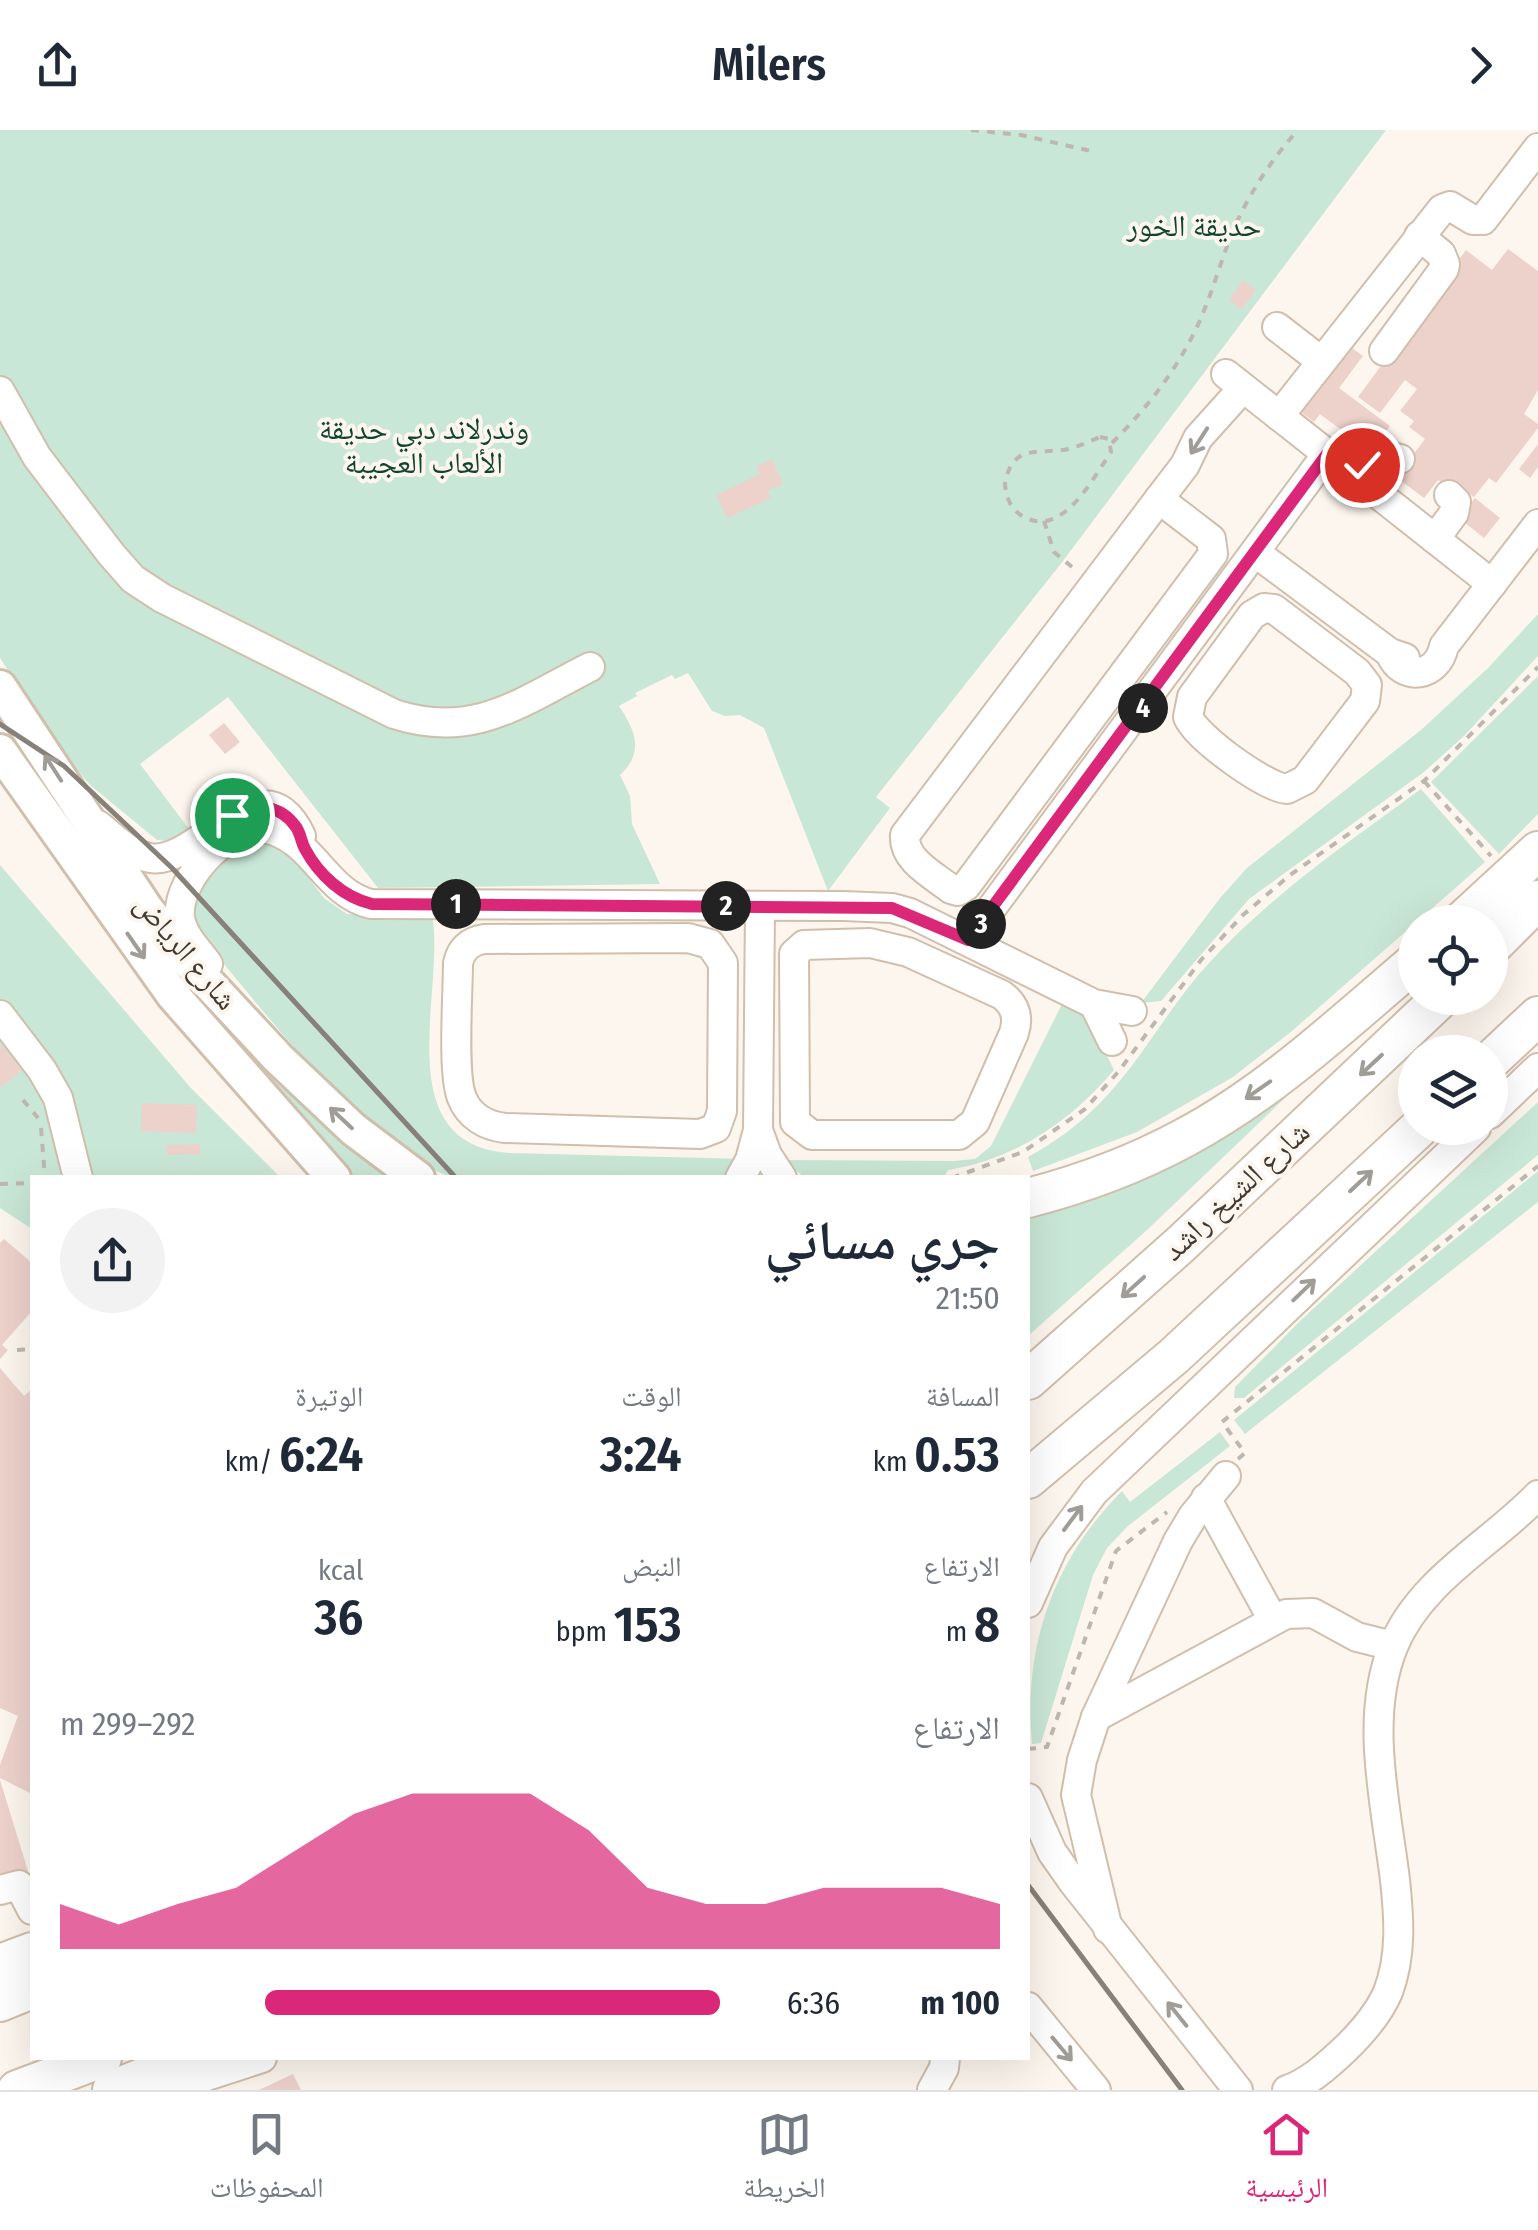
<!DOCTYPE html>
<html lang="ar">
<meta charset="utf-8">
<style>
:root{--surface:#fff;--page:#f2f2f3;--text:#1f2937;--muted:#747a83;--line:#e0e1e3;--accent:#db2777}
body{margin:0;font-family:"Fira Sans Condensed","Noto Naskh Arabic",sans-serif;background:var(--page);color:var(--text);direction:rtl;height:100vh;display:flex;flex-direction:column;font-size:38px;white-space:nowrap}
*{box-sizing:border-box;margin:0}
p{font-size:32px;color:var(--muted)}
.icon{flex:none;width:55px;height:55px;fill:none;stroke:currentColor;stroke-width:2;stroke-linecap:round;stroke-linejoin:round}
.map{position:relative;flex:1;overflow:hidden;direction:ltr}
.sheet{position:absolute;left:30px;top:1045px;width:1000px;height:885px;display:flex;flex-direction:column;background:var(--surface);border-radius:0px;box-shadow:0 10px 40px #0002;direction:rtl}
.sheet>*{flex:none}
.tools{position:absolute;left:1398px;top:775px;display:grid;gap:20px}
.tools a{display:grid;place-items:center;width:110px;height:110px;border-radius:50%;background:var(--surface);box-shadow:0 10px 40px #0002;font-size:50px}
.pin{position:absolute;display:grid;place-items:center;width:85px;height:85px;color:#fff;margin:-42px;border:5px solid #fff;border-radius:50%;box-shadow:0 2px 10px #0007}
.km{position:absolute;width:50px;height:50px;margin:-25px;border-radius:50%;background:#222;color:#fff;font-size:28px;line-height:50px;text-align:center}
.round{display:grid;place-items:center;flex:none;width:105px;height:105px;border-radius:52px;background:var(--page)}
.headline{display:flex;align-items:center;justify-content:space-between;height:170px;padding:0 30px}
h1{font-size:55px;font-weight:600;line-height:75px}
.figures{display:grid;grid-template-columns:repeat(3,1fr);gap:15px;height:170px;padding:10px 30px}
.figures div{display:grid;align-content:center}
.figures b{font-size:50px;font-weight:600}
.figures small{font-size:28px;font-weight:400}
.figures p{font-size:28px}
.chart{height:280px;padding:20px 30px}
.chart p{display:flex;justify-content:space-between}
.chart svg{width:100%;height:180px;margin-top:10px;fill:var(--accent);opacity:.7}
ul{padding:0 30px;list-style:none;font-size:32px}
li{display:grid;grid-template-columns:160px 120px 1fr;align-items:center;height:75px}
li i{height:25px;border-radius:12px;background:var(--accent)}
header{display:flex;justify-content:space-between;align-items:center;height:130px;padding:0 30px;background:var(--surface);font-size:45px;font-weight:600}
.dock{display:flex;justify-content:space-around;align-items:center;height:140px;border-top:2px solid var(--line);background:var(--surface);font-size:28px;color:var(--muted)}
.dock a{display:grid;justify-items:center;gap:5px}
.dock .selected{color:var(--accent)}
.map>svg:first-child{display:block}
.green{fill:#c9e7d7}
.building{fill:#edd2cb}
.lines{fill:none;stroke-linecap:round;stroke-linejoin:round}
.minor-casing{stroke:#d0bfac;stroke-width:32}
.major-casing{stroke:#d0bfac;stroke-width:38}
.highway-casing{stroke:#d0bfac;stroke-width:42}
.path{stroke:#beb7af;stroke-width:4;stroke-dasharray:8 8;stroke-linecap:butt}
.minor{stroke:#fff;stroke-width:28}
.major{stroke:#fff;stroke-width:32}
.highway{stroke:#fff;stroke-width:38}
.rail{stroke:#888179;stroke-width:5}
.oneway{stroke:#a09c98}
.route-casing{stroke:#fff;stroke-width:20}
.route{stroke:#db2777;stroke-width:12}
.labels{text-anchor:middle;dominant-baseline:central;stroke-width:8;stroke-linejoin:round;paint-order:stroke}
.park-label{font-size:30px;fill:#11442f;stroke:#fdf6ee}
.street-label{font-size:30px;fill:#413a32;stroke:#fdf6ee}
</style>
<header><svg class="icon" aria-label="forward" viewBox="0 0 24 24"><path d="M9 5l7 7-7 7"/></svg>Milers<svg class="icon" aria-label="share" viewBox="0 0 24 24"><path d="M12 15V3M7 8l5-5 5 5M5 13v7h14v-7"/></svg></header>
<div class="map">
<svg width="1538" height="1960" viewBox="0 0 1538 1960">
<rect width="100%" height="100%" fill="#fdf6ee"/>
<g class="green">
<path d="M0 0H1386L1063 431 876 667 890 678 828 761 764 598 740 585 725 586 712 581 688 543 675 549 672 545 635 563 637 566 619 576C635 600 645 622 620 645L630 666 632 694 660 754 378 758 228 567 140 634 189 699 176 712 157 710 90 655 62 622 0 528Z"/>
<path d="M1538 484V526L1464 606 1424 642 1249 769 1161 871 1141 873 1220 768 1247 738 1421 600 1488 538Z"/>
<path d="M1538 546V684L1499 724 1431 652Z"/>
<path d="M1421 659 1485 732 1292 901 1233 947 1137 1002 1033 1041 1028 1027C1055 1012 1080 994 1101 972 1142 930 1169 876 1209 833 1271 765 1347 713 1421 659Z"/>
<path d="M260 708 290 723 324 768 347 784 427 787 433 791C443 868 389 1014 509 1023L745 1029 732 1048H452C355 1006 265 881 197 802 180 758 223 723 260 708Z"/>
<path d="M0 735 190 957 280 1047 32 1048V1099L0 1078Z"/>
<path d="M149 801 391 1047H346L194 872Z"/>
<path d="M1063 872 1090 890 1114 940C1071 991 1016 1029 948 1040L944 1047H804L783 1030 954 1031 975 1029 991 1016Z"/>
<path d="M1308 946 1146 1101 1028 1206V1087L1052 1081Z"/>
<path d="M1538 972V1025L1244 1268H1234L1235 1257 1300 1191Z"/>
<path d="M1538 1041V1072L1245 1304 1234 1290Z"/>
<path d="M1220 1302 1230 1316 1128 1396 1107 1418 1093 1445 1041 1613 1032 1614C1023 1517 1053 1430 1122 1361L1130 1372Z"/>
</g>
<g class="building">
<path d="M1508 119 1538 141V260L1524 284 1538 294V298L1496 353 1489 348 1474 367 1467 362 1462 368 1438 350 1424 368 1396 347 1425 309 1409 297 1414 291 1400 281 1417 259 1405 250 1380 283 1358 267 1466 120 1492 140Z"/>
<path d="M1243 150 1256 160 1241 180 1229 170Z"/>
<path d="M1345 213 1363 226 1339 258 1390 296 1370 322 1361 315 1356 323 1338 310 1344 302 1320 284 1314 292 1297 279Z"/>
<path d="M1538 314V337L1530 348 1519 339Z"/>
<path d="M772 329 783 354 768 361 771 368 727 388 716 365 760 344 756 336Z"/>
<path d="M1475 368 1500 388 1484 408 1459 388Z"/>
<path d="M224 593 240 612 225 624 209 605Z"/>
<path d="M0 913 22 940 0 958Z"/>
<path d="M142 973 197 975 196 1003 141 1001Z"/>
<path d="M200 1014 201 1024 167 1025 166 1015Z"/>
<path d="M4 1109 32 1133V1181L2 1215 8 1220 0 1229V1113Z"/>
<path d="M0 1238 24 1266 32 1259V1664L0 1648V1635L18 1586 0 1578Z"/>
<path d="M0 1650 28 1741 0 1750Z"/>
<path d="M293 1944 301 1960H259Z"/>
</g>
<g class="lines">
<g class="minor-casing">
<g id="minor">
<path d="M1277 197 1321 231"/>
<path d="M1384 221 1444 139 1445 134 1441 124 1419 106"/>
<path d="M1226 244 1492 454"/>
<path d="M0 261 37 327 111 424 133 449 162 468 394 584C474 610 521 572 590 537"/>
<path d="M1279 286 1442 79 1450 76 1473 90H1483L1538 18"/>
<path d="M1372 341 1385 325 1400 329"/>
<path d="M1159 369 1211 409 1213 424 966 756 958 761 951 759C933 745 903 730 905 705Z"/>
<path d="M1159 369 1185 335 1198 308 1243 258"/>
<path d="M1435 409 1454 383 1456 372 1449 365"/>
<path d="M1256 423 1390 523 1405 528"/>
<path d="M1264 478 1274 479 1357 542 1367 555 1365 571 1305 650 1287 659C1265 657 1197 608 1188 587L1192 567 1252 485Z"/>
<path d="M1390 523C1402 553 1438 547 1444 516L1538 394"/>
<path d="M98 695C113 707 130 725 150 728 200 736 261 623 301 706"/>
<path d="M688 808 710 814 723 833 722 981 716 998 700 1004 505 998C486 996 469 986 462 968 452 945 458 863 458 833 461 819 470 811 484 809Z"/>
<path d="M968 810 1327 324"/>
<path d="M870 813 908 822 1002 865C1015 875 1019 887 1014 903L975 992 959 1005H812L795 992 794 824 804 815Z"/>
<path d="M208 834C198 820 183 806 180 788 175 748 235 685 275 701 316 716 327 763 371 774L843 776 892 778 910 783 1094 874 1132 881"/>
<path d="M1094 874 1112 911"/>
<path d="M0 885 42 940 58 968 78 1048"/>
<path d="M1490 984 1538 938"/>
<path d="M758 1000 767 1025 782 1048"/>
<path d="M740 1048 750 1030 758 1000 760 776"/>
<path d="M1206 1368 1273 1490"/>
<path d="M1028 1473 1053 1417 1094 1362 1476 998"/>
<path d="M1096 1587 1286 1484 1313 1483 1357 1507 1393 1516"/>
<path d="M1028 1668 1052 1722 1073 1752 1238 1960"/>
<path d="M0 1760 19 1755 32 1780"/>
<path d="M1108 1799 1076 1665 1082 1630 1096 1587 1178 1411 1193 1386 1226 1346"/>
<path d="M1028 1877 1096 1960"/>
<path d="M164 1960 262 1928"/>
<path d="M932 1960 944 1938 945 1928"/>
<path d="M1287 1960C1308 1953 1327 1936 1343 1921 1361 1904 1378 1885 1388 1862 1402 1825 1399 1787 1395 1750 1386 1675 1364 1589 1393 1517 1419 1451 1491 1414 1538 1365"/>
</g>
</g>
<g class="major-casing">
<g id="major">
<path d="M0 557 146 778 183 826 278 928 353 999 418 1048"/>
<path d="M0 621 173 865 334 1048"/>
</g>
</g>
<g class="highway-casing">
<g id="highway">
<path d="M1461 792 1538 721"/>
<path d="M1490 818 1538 770"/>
<path d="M1490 931 1538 886"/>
<path d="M1028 1068C1082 1054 1134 1035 1184 1008 1269 963 1342 894 1415 832"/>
<path d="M1028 1250 1181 1114 1441 868"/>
<path d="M1028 1349 1174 1226 1419 998"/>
<path d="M0 1834 32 1822"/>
<path d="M0 1872 32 1859"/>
<path d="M17 1960 102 1928"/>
<path d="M112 1960 192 1928"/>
</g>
</g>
<g class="path">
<path d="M971 0 1021 5 1091 21"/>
<path d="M1100 307 1109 309 1111 322C1093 348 1063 408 1024 387 1011 380 1006 368 1005 354 1012 312 1039 325 1069 319 1080 316 1090 311 1100 307Z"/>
<path d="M1112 313C1145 280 1173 245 1194 203 1210 171 1219 136 1232 103 1248 65 1271 30 1298 0"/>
<path d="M1044 391 1054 422 1078 442"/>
<path d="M1424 651 1491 726"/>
<path d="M23 970 38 988"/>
<path d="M41 998 45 1048"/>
<path d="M952 1048 1023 1022 1085 979 1119 941 1201 830 1243 785 1290 745 1424 651 1538 537"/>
<path d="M0 1054 32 1053"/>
<path d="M17 1220 32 1219"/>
<path d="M1238 1329 1245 1323 1222 1292 1538 1036"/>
<path d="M1028 1619 1047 1617 1116 1421 1167 1382"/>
</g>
<use href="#minor" class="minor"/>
<use href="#major" class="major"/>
<use href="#highway" class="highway"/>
<g class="rail">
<path d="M0 594 64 636 172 738 456 1048"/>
<path d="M1028 1755 1182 1960"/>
</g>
</g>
<defs><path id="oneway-shaft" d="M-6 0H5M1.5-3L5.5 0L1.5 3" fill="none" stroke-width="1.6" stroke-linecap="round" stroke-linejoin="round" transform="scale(2.5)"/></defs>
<g class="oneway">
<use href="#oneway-shaft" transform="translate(1199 311) rotate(123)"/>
<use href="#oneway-shaft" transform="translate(53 638) rotate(-123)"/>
<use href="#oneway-shaft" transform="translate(136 816) rotate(55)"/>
<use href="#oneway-shaft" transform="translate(1371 935) rotate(137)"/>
<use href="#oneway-shaft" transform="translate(1258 960) rotate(145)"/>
<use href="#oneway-shaft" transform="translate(341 988) rotate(-137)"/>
<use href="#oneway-shaft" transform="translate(1361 1051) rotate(-43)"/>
<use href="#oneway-shaft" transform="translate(1133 1157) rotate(138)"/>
<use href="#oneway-shaft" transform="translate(1304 1160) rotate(-44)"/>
<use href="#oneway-shaft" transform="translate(1073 1388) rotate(-53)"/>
<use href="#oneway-shaft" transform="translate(1177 1884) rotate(-129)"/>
<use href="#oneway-shaft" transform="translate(1062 1919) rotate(50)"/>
</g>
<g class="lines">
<g class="route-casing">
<path id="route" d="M232 685C255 672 281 675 296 697 301 704 301 712 305 719 319 745 343 767 372 774L892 778 968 810 1327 324 1341 335H1362"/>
</g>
<use href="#route" class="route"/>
</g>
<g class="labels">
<g class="park-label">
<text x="1194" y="96">حديقة الخور</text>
<text x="424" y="299">وندرلاند دبي حديقة<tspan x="424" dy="34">الألعاب العجيبة</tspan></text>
</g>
<g class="street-label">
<text transform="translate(186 822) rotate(50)">شارع الرياض</text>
<text transform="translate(1236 1061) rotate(-43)">شارع الشيخ راشد</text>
</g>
</g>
</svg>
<div class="tools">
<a><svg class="icon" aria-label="locate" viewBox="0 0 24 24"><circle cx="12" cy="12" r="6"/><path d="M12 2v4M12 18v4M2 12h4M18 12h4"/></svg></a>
<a><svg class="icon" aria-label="layers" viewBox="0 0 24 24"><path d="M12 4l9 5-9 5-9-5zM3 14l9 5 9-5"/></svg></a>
</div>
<div class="pin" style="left:232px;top:685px;background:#1e9e55"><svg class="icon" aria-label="arrive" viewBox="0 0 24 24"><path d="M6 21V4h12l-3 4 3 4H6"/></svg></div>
<div class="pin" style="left:1362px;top:335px;background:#d93025"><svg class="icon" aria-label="check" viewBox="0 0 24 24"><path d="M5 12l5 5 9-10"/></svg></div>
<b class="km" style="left:456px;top:774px">1</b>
<b class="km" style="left:726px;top:776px">2</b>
<b class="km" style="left:981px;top:794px">3</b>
<b class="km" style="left:1143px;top:578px">4</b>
<section class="sheet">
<div class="headline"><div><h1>جري مسائي</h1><p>21:50</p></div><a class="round"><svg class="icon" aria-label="share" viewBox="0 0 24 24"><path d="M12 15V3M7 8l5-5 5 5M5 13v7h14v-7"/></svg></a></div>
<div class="figures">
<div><p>المسافة</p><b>0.53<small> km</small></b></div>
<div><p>الوقت</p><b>3:24</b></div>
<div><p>الوتيرة</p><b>6:24<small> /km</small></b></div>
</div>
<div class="figures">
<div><p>الارتفاع</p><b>8<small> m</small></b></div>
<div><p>النبض</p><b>153<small> bpm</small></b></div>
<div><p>kcal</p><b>36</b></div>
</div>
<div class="chart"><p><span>الارتفاع</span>292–299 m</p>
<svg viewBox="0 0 160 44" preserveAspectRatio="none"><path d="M0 44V33L10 38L20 33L30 29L40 20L50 11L60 6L70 6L80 6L90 15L100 29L110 33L120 33L130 29L140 29L150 29L160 33V44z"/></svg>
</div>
<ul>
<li><b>100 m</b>6:36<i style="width:69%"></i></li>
</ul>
</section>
</div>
<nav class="dock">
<a class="selected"><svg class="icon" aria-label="home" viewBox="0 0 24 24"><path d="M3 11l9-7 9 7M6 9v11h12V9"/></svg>الرئيسية</a>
<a><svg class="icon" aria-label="map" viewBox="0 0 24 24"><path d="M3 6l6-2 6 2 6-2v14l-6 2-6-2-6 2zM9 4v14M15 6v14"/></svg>الخريطة</a>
<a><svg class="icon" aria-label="saved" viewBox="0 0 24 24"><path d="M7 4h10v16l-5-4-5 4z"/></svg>المحفوظات</a>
</nav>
